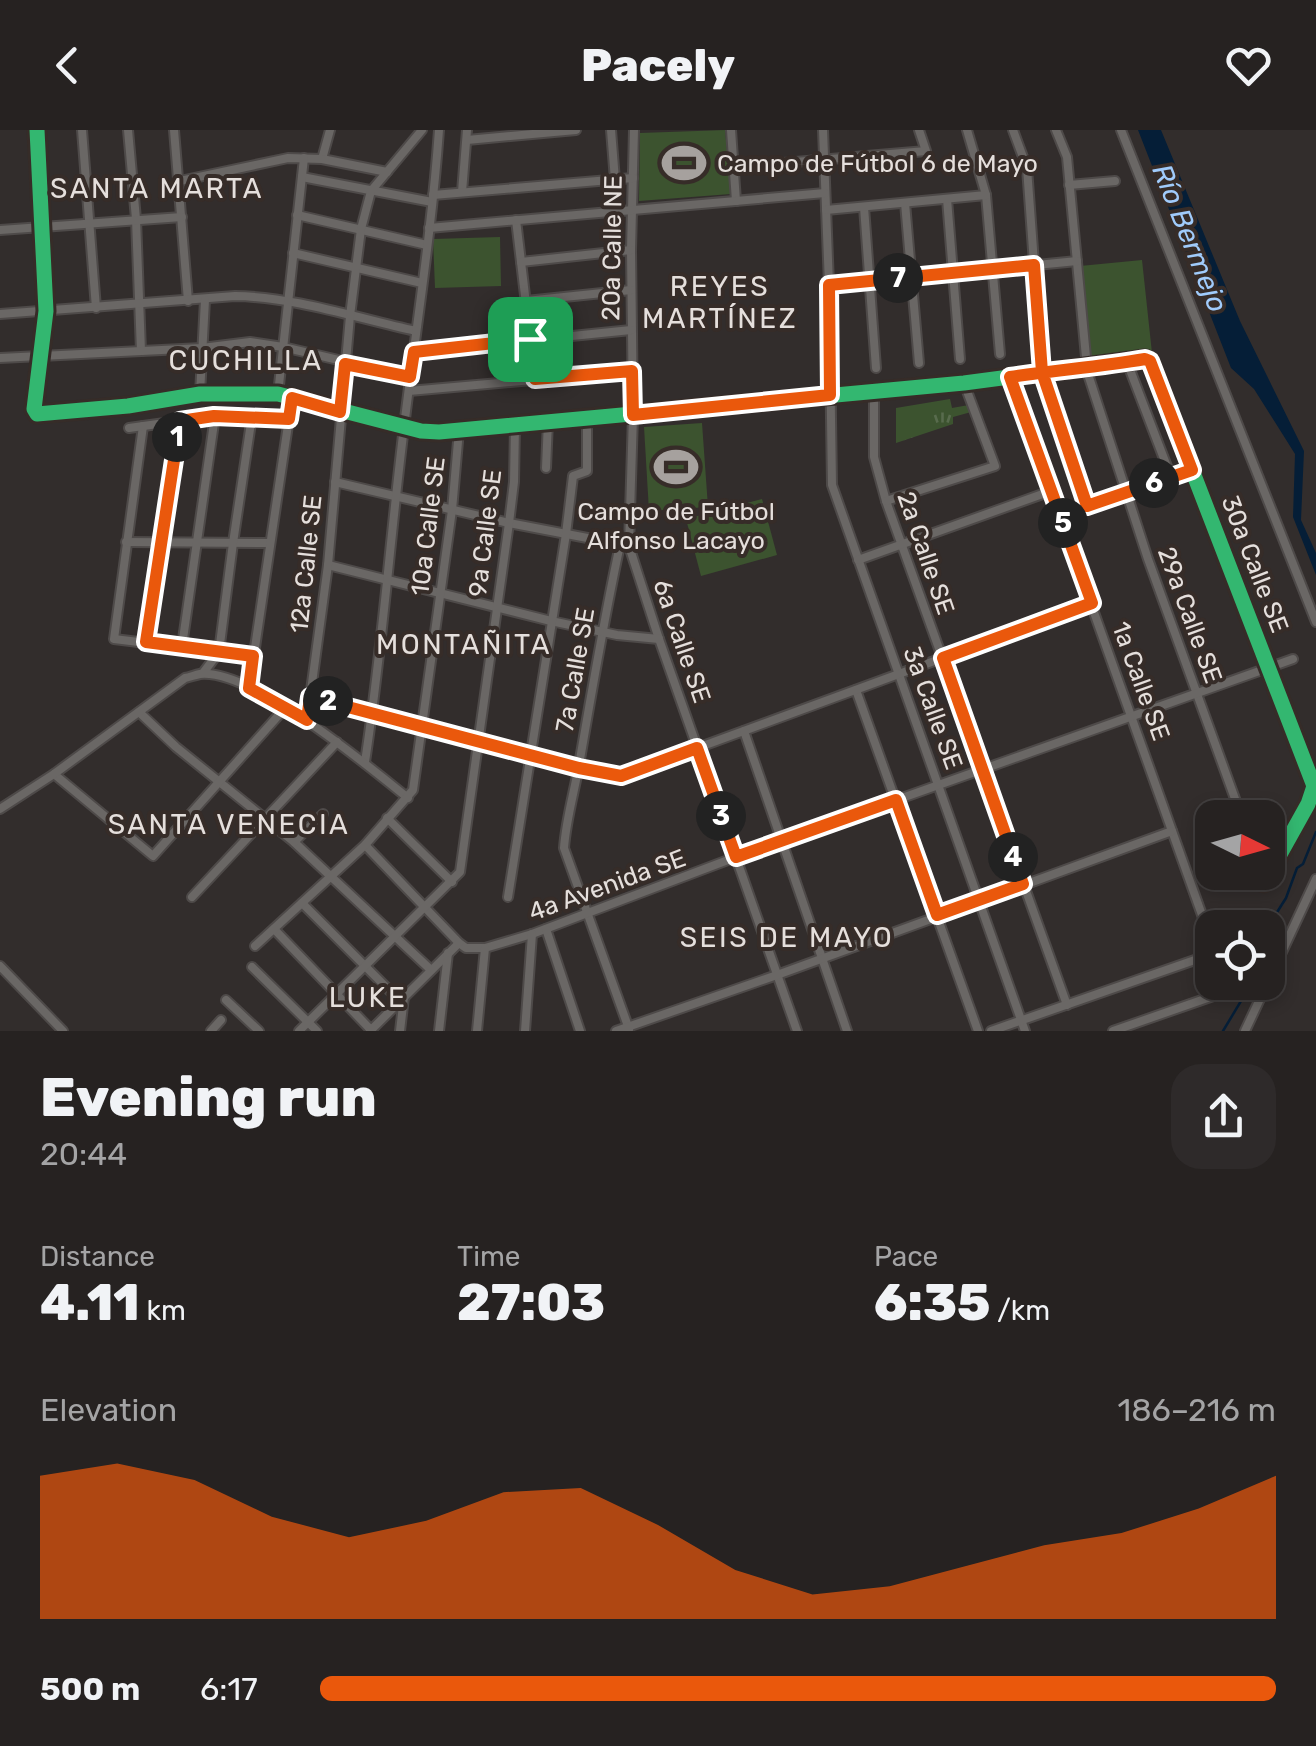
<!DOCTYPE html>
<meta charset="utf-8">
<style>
:root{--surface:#262221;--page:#2e2a2a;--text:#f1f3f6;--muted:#a4a4a5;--line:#423f3f;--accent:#ea580c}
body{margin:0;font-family:Rubik,sans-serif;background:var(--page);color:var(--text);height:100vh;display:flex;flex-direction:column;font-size:38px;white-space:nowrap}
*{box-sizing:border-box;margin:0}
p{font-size:32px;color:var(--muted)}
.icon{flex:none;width:55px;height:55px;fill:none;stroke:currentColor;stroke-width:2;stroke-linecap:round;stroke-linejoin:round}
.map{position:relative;height:901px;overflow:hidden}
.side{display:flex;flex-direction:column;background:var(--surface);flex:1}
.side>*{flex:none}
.needle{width:65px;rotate:95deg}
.tools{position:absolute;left:1195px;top:670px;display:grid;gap:20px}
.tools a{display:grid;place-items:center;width:90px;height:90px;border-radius:20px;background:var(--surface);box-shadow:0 5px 15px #0003,0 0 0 2px var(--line);font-size:50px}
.pin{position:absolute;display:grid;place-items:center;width:85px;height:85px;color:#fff;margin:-42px;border-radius:20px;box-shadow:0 5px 15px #0006}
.km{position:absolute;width:50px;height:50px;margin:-25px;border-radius:50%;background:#222;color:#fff;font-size:28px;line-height:50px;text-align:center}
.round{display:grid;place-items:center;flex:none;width:105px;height:105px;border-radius:30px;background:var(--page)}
.headline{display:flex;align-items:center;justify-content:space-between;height:170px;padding:0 40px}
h1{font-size:55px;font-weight:800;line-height:75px}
.metrics{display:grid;grid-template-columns:repeat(3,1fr);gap:15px;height:170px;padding:10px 40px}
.metrics div{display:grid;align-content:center}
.metrics b{font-size:50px;font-weight:800}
.metrics small{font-size:28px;font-weight:400}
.metrics p{font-size:28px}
.chart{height:280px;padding:20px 40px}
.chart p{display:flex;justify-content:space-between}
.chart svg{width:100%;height:180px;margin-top:10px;fill:var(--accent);opacity:.7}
ul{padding:0 40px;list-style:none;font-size:32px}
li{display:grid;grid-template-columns:160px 120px 1fr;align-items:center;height:75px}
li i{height:25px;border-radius:12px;background:var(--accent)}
header{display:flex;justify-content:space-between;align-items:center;height:130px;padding:0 40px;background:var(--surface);font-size:45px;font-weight:800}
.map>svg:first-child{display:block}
.grass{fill:url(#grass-tufts)}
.pitch{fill:#3c532f}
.water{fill:#051e37}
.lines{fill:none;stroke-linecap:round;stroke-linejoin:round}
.stream{stroke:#051e37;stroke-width:2.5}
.minor-casing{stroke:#4e4a49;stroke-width:12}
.minor{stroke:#6a6765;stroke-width:8}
.cycleway-casing{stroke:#362c28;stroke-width:21}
.cycleway{stroke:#33b770;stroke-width:15}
.route-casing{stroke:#fff;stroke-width:20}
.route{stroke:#ea580c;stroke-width:12}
.labels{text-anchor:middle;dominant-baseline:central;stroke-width:8;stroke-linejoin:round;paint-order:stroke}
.poi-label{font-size:25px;fill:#e5dfdc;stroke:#362c28;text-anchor:start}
.street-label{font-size:25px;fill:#e5dfdc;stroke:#362c28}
.neighbourhood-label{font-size:28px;letter-spacing:2.5px;fill:#e5dfdc;stroke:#362c28}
.water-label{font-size:28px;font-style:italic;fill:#a0cbfb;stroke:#362c28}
</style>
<header><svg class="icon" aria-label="back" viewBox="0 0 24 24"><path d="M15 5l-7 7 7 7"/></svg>Pacely<svg class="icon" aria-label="heart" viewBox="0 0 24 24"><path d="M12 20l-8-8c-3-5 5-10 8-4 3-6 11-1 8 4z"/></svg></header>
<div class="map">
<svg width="1316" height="901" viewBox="0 0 1316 901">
<defs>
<pattern id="grass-tufts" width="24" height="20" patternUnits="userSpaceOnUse" patternTransform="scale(2.5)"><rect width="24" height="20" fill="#3c532f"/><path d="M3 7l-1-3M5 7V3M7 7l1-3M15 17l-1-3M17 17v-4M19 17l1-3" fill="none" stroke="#586b4d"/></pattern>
</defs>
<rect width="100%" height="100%" fill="#322d2c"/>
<path class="grass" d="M950 269 952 278 969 275 971 282 953 287V294L896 313V278Z"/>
<g class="pitch">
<path d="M725 0 731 64 639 71 640 3Z"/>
<path d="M500 107 501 156 435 158 433 109Z"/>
<path d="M1142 130 1152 223 1090 229 1080 136Z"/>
<path d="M702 293 708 377 649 381 644 297Z"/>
<path d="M762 369 777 425 701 446 686 389Z"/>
</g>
<path class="water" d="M1138 0H1161L1240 191 1304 321 1301 390 1316 423V445L1293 387 1295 324 1254 259 1231 238Z"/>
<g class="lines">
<g class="stream">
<path d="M1268 804 1269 795 1286 768 1297 738 1303 734 1316 702"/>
<path d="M1223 901 1244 866 1249 852"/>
</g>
<g class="minor-casing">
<g id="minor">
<path d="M37 0 46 181 34 279 37 284 128 276 200 264H278L421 301 439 302 964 253 1145 229 1150 231 1314 656 1308 674 1264 753"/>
<path d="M82 0 96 178"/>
<path d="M128 0 136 89 141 221"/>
<path d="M174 0 188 171"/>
<path d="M611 0 615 50"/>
<path d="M634 0 631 120 633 285 629 416 659 509 797 901"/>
<path d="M731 0 736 71"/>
<path d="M823 0 829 155 832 355 1025 901"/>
<path d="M967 0 986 65 1000 224"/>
<path d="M1013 0 1027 38 1042 242 1087 376 1192 340"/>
<path d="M1056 0 1067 27 1086 227"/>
<path d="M1121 0 1316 492"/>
<path d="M467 10 576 0"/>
<path d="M322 29 330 0"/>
<path d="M734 37 926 21 919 0"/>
<path d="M302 47 432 72"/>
<path d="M180 51 288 28 322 29 387 42"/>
<path d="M1069 55 1115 51"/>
<path d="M462 62 467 0"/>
<path d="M433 65 633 48"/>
<path d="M947 69 960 229"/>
<path d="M905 73 919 233"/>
<path d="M864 77 876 238"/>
<path d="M826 80 986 65"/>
<path d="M297 85 427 115"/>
<path d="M516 90 535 249"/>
<path d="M429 98 825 63"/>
<path d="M0 100 182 87"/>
<path d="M293 123 422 153"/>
<path d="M521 132 631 120"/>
<path d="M829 155 1077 131"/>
<path d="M526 171 631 160"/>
<path d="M0 184 235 166C296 167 356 188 416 201"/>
<path d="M414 222 631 200"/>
<path d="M0 228 202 218 250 212 283 217 411 247"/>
<path d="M1127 232 1171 347"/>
<path d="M1086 238 1148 429 1242 688"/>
<path d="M1010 247 1212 813"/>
<path d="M409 261 632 241"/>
<path d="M874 261V327L886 371 1067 875"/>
<path d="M200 264 205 170"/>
<path d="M278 264 304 28"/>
<path d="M143 296 114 509 253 526"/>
<path d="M129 298 215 286 289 289"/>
<path d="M546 338 548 291"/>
<path d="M335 352 509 393 624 415"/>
<path d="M886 371 995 336 964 253"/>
<path d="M126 412 270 413"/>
<path d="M620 415C604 488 592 561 579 635 574 663 566 690 564 718L629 899"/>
<path d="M858 430 1051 361"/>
<path d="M328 435 551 491 617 505 659 509"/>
<path d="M146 512 180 291"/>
<path d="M182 516 215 286"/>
<path d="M203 543 219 522 233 413 252 286"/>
<path d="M249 558 292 268"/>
<path d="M856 560 978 901"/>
<path d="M310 567 579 639 621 646 1092 473"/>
<path d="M139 582 176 617 294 712 431 840"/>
<path d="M307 590 328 435 350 186 361 99 371 61 422 0"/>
<path d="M744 601 847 901"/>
<path d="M365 632C382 521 390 409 404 297 416 198 432 99 439 0"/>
<path d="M54 644 153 726 285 578"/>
<path d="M0 679 54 644 185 548C190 547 195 545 200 544 252 539 367 635 408 668"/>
<path d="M387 688 452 752"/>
<path d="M294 712 323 684"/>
<path d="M365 715 459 813 466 818H485L532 804 736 727 1293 529"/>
<path d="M192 767 337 612"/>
<path d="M508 767 566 404 573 346 587 341V288"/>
<path d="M302 773 400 871"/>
<path d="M274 799 371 900"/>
<path d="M546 799 580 901"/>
<path d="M255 816 365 715 413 660 452 380 459 300"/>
<path d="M0 836 63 901"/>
<path d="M252 837 317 901"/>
<path d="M226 870 259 901"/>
<path d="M211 901 221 890"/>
<path d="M299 901 460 742 509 393 514 352 515 295"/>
<path d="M370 901 459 813"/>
<path d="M400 901 404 867"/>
<path d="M439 901 448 823"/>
<path d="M477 901 485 818"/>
<path d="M525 901 532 804"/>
<path d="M616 901 777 845 1172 701"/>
<path d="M991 901 1212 824"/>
<path d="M1113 901 1219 864 1223 859 1225 852"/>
<path d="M1245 901 1316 749"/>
</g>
</g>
<use href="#minor" class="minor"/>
<g class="cycleway-casing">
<path id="cycleway" d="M37 0 46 181 34 279 37 284 128 276 200 264H278L421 301 439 302 964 253 1145 229 1150 231 1314 656 1308 674 1264 753"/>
</g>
<use href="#cycleway" class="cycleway"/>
</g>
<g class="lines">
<g class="route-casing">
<path id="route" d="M530 209 414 222 410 247 345 234 340 282 292 268 289 289 214 286 180 291 146 512 253 526 249 558 307 590 310 567 579 638 621 646 697 618 736 727 896 670 937 785 1023 754 943 528 1092 473 1010 247C1055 240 1100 237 1145 229L1150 231 1192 340 1087 376 1042 242 1034 135 829 155 830 265 633 285 632 241 535 249 530 209"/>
</g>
<use href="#route" class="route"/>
</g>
<defs>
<g id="stadium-bare" transform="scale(3.45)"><path d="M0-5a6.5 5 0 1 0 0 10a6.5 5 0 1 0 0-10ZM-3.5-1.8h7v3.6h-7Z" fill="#a6a19e" stroke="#362c28" stroke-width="2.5" paint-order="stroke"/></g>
</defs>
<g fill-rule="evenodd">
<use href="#stadium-bare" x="684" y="33"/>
<use href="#stadium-bare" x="676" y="337"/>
</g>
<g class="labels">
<g class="poi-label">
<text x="717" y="33">Campo de Fútbol 6 de Mayo</text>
<text x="676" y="381" text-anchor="middle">Campo de Fútbol<tspan x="676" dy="29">Alfonso Lacayo</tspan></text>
</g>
<g class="street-label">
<text transform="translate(612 118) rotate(-89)">20a Calle NE</text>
<text transform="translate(428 396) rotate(-83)">10a Calle SE</text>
<text transform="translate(485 403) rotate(-83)">9a Calle SE</text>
<text transform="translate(926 423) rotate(71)">2a Calle SE</text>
<text transform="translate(306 434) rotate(-84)">12a Calle SE</text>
<text transform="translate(1255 434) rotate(69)">30a Calle SE</text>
<text transform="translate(1190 485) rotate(70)">29a Calle SE</text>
<text transform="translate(682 511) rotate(71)">6a Calle SE</text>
<text transform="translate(575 540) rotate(-80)">7a Calle SE</text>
<text transform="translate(1141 551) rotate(70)">1a Calle SE</text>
<text transform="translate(933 578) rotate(70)">3a Calle SE</text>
<text transform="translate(607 755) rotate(-20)">4a Avenida SE</text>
</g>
<g class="neighbourhood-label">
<text x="157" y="58">SANTA MARTA</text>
<text x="720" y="156">REYES<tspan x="720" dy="32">MARTÍNEZ</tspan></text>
<text x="246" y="230">CUCHILLA</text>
<text x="464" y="514">MONTAÑITA</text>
<text x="229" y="694">SANTA VENECIA</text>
<text x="787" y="807">SEIS DE MAYO</text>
<text x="368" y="867">LUKE</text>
</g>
<g class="water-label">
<text transform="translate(1190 108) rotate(68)">Río Bermejo</text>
</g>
</g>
</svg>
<div class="tools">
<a><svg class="needle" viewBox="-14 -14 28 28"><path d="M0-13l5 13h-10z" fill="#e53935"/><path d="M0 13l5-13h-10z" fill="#a4a4a5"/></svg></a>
<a><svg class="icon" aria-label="locate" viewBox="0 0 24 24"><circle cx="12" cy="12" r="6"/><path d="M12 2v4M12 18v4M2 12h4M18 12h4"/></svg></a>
</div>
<div class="pin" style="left:530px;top:209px;background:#1e9e55"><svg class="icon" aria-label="arrive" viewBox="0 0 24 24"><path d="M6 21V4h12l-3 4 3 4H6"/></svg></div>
<b class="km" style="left:177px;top:307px">1</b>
<b class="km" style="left:328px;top:571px">2</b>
<b class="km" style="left:721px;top:686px">3</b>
<b class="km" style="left:1013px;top:727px">4</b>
<b class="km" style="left:1063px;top:393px">5</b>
<b class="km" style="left:1154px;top:353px">6</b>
<b class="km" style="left:898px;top:148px">7</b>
</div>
<section class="side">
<div class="headline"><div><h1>Evening run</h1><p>20:44</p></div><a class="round"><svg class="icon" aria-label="share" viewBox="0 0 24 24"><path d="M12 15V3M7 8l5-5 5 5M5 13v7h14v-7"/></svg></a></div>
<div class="metrics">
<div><p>Distance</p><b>4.11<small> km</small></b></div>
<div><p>Time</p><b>27:03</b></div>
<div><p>Pace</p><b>6:35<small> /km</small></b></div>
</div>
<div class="chart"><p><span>Elevation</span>186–216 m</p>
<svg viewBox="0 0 160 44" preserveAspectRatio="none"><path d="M0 44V9L10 6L20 10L30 19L40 24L50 20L60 13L70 12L80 21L90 32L100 38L110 36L120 31L130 26L140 23L150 17L160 9V44z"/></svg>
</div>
<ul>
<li><b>500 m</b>6:17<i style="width:100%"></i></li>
</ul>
</section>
